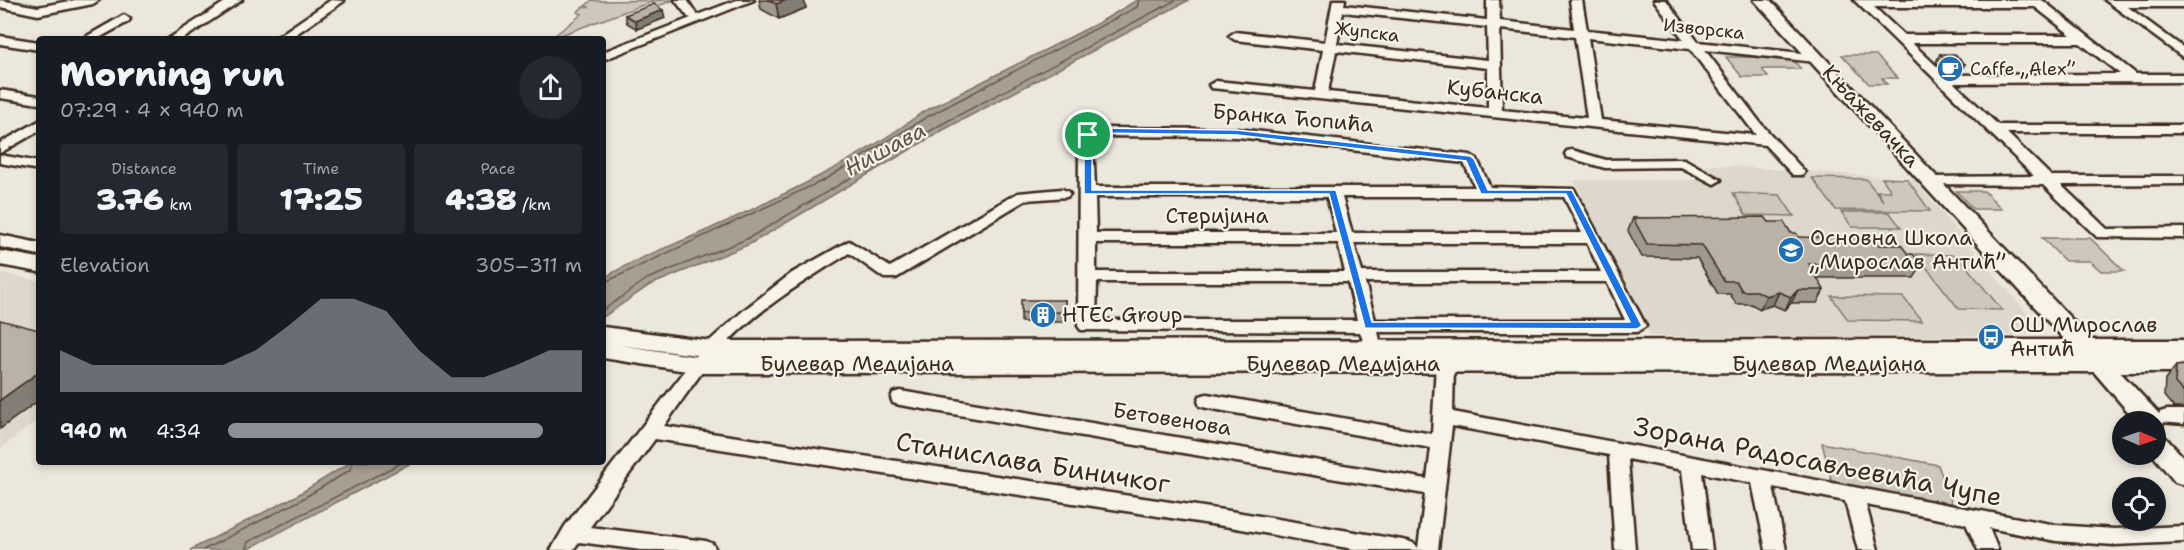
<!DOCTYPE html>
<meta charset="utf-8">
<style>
:root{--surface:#171b24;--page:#242831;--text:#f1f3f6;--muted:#9ea1a6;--accent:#8c9099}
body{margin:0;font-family:"Shantell Sans",sans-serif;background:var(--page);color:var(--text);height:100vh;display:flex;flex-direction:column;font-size:22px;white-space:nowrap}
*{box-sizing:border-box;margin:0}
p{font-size:20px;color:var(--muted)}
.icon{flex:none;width:33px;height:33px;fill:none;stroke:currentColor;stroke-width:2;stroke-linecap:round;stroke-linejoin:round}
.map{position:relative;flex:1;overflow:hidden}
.drawer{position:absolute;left:36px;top:36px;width:570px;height:429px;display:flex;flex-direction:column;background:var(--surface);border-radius:6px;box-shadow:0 3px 9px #0003}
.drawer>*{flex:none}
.needle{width:39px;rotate:92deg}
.tools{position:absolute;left:2112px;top:411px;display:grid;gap:12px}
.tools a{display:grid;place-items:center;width:54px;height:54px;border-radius:50%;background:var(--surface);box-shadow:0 3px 9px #0003;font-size:30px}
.pin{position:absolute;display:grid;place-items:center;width:51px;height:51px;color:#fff;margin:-26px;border:3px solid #fff;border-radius:50%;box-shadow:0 2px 6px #0007}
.round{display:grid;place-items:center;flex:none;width:63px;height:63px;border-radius:32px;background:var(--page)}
.summary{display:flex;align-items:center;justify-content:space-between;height:102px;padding:0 24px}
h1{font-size:33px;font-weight:800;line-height:45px}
.metrics{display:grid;grid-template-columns:repeat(3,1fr);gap:9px;height:102px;padding:6px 24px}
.metrics div{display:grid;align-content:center;border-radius:6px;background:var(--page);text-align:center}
.metrics b{font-size:30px;font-weight:800}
.metrics small{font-size:16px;font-weight:400}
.metrics p{font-size:16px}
.chart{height:168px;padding:12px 24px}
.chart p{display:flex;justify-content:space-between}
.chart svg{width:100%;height:108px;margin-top:6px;fill:var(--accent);opacity:.7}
ul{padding:0 24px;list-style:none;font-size:20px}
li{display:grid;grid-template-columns:96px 72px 1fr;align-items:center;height:45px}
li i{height:15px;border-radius:8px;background:var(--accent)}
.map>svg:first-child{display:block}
.built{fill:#ddd7cc}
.green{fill:#cec8bc;stroke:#84796d;stroke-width:1.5}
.water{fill:#a89f93;stroke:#7c7064;stroke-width:1.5}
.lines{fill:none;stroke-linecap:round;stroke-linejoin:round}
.shore{stroke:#67594d;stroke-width:1.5}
.minor-casing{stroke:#3b2a1e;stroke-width:5}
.major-casing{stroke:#3b2a1e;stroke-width:5}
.minor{fill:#f7f3e8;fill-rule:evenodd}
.major{fill:#f7f3e8;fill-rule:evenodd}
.wall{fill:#a09990;stroke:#3b2a1e;stroke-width:1.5}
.shaded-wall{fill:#827d75;stroke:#3b2a1e;stroke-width:1.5}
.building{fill:#bab2a7;stroke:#3b2a1e;stroke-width:1.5}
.route{fill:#1a73e8;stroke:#fff;stroke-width:1.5;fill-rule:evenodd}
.labels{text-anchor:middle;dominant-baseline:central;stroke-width:4.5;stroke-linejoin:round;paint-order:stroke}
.far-street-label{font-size:18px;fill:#3b2a1e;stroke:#f7f3e8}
.far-poi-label{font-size:18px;fill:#3b2a1e;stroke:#f7f3e8;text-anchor:start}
.street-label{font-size:21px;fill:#3b2a1e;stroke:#f7f3e8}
.poi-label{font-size:21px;fill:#3b2a1e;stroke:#f7f3e8;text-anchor:start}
.water-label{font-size:22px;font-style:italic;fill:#615347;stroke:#f7f3e8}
.near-street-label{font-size:26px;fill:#3b2a1e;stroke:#f7f3e8}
</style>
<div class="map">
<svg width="2184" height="550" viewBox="0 0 2184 550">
<rect width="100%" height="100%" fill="#ece7dc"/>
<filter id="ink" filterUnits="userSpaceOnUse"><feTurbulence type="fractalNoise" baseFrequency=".0167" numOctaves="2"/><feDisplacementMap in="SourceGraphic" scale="12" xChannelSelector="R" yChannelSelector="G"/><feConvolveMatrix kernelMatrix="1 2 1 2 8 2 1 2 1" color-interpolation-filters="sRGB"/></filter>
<g filter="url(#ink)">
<g class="built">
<path d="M1714 165 1913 179 2032 319 2033 332 2020 335 1850 337 1650 336 1574 180H1701L1693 168Z"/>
<path d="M0 273 39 281V419L0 449Z"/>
</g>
<g class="green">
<path d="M592 0 598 1 674 0 658 6 651 2 550 39 582 14 577 12 583 7H590L585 6Z"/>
<path d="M1842 55H1876L1898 78H1882L1887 84H1869Z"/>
<path d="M1726 57H1790L1801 69H1762L1768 77H1742Z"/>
<path d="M1812 178 1866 179 1884 202 1877 191H1891L1882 178 1907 179 1930 211 1836 210Z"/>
<path d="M1956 191H1984L2002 209H1973Z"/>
<path d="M1733 193 1780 195 1794 216 1746 215Z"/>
<path d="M1841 212H1889L1901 227H1852Z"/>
<path d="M2042 238H2090L2124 271H2101L2090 261H2065Z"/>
<path d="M1916 254 1957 255 2002 310 1959 309Z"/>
<path d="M1831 296 1903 297 1922 321 1848 320Z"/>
<path d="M1822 443 1938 465 1953 506 1832 483Z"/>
</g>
<g class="water">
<path d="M1137 0H1189L945 129 750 244 650 285 603 317V279C638 256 678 244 716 226 784 195 862 158 921 113L1100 22Z"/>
<path d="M351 462H413L246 550H190L296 496Z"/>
</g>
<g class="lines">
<g class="shore">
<path d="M603 283 824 180 925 118 1137 7 1139 0"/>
<path d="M603 310 647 279 747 239 942 124 1176 0"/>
<path d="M203 550 299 501 350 470 353 462"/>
<path d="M245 550 248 542 403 462"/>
</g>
<g class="minor-casing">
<g id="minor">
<path d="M0 0 38 7 75 0H99L93 4 38 15 0 7Z"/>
<path d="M228 0H242L183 39H168Z"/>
<path d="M331 0 344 1 289 39H274Z"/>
<path d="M675 0H687L697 15 737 0H754L603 60V52L691 18 688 17Z"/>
<path d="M1333 0H1345L1344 5 1487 20V0H1499L1500 21 1574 29 1570 0H1582L1587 30 1684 40 1654 0H1666L1698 42 1821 55 1822 58 1816 62 1705 50 1762 125 1805 172 1803 175H1793L1765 145 1211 88 1209 85 1216 81 1315 91 1323 50 1235 40 1229 36 1235 32 1325 42ZM1343 12 1487 27 1488 60 1337 44ZM1500 29 1575 37 1587 118 1502 110ZM1588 38 1690 49 1756 135 1601 120ZM1336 51 1488 68V108L1328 92Z"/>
<path d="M1854 0H2042L2136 74H2184V82L1954 83 1998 125H2184V133H2007L2051 176H2184V184L2061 185 2107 229 2184 228V238L2097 237 2043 185 1927 184 1925 181 1932 177 2034 176ZM1874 7H2035L2071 35H1904ZM1912 43H2080L2120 74 1946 75Z"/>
<path d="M2105 0H2184V7H2128L2184 48V58Z"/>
<path d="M124 15 130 19 128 22 97 39H82Z"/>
<path d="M0 36 39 42V50L0 44Z"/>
<path d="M0 90 39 96V104L0 98Z"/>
<path d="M39 121V131L0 153V143Z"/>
<path d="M1095 128 1237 129 1470 155 1477 159 1490 187 1574 189 1646 326 1637 332H1378L1382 348 1379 352H1367L1360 332 1081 330 1078 326 1079 139ZM1098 136 1237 137 1464 163 1475 187H1095L1093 140ZM1095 197H1327L1336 233H1096ZM1342 197H1564L1582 233H1352ZM1096 243H1338L1345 272H1096ZM1354 243H1587L1601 272H1362ZM1097 282H1348L1357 320H1096ZM1365 282H1607L1625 320H1375Z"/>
<path d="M1572 150 1606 160 1684 159 1721 180 1714 184 1681 167 1605 168 1567 157 1565 154 1567 151Z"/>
<path d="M0 155 39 162V170L0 163Z"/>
<path d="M1062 189 1067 191 1070 194 1067 197 1026 200 896 278H884L849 253C804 281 750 314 716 355 697 377 681 402 664 426L1230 511 1408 541 1415 544 1418 548 1425 494 900 405 893 403 891 398 893 393 900 391 1427 479 1431 448 1207 408 1200 406 1198 401 1200 396 1207 394 1432 434 1436 364 1439 360H1451L1454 364 1453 412 2056 525 2114 529 2184 526V542L2114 545 2056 541 1989 528 1998 550H1978L1966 524 1866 505 1878 550H1858L1845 501 1773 487 1786 550H1766L1752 483 1702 473 1712 550H1692L1682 470 1628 459 1635 550H1615L1609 455 1452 426 1438 550H1359L1230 527 655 439 590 527 706 541 713 544 716 550H641L579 542 573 550H551L565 526 705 345 744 310 792 273 849 241 890 267 1018 193Z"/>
<path d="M2167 410H2184V424L2160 422 2158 417 2160 412Z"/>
</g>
</g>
<g class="major-casing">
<g id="major">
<path d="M1754 0H1770L2091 340H2184V356H2105H2184V372H2120L2161 416 2164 422 2161 428 2156 430V422H2137L2094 372 699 373 603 358V327L711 341 2065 340ZM619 345 711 357 2079 356 699 357Z"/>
<path d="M0 235 39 243V255L0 247Z"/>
<path d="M0 251 39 258V272L0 265Z"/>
<path d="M2156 434 2165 437 2184 458V485L2175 482 2152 454H2156Z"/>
</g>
</g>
<use href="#minor" class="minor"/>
<use href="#major" class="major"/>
</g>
<g class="wall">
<path d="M759 0H804L806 8 779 19 761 9Z"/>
<path d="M625 15 665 18 637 29 627 23Z"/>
<path d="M1940 54 1965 64 1960 73H1947L1936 62Z"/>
<path d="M1633 218 1769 222 1799 237 1879 245 1908 254 1922 265 1914 278H1817L1824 290 1817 303H1791L1785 310 1773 305 1760 309 1751 304H1736L1730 294H1718L1697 258 1642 257 1628 231Z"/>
<path d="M1065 300V322H1021V313Z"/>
<path d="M2184 365V408H2174L2164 396 2165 380 2176 366Z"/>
</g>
<g class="shaded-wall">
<path d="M786 0H804L806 8 779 19 776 4Z"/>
<path d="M663 10 665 18 637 29 635 21Z"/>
<path d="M1798 290 1791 303 1785 310 1791 297Z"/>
<path d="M1779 292 1773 305 1760 309 1766 296Z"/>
<path d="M39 372V400L0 429V400Z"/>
</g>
<g class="building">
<path d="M769 0H786L776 4Z"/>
<path d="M654 4 663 10 635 21 625 15Z"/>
<path d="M1940 54H1954L1965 64 1951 65Z"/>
<path d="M1765 217 1769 222H1784L1791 233H1796L1799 237 1873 238 1879 245H1901L1908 254H1913L1922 265 1809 264 1824 290H1798L1791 297 1779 292 1766 296 1757 291H1742L1736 281H1724L1702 245 1647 244 1633 218Z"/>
<path d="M1021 300H1065V312L1021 313Z"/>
<path d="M0 320 39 330V372L0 400Z"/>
<path d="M2184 365V393L2175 383 2176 366Z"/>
</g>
</g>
<path class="route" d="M1099 128 1237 130 1470 156 1474 159 1488 190H1572L1642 326 1637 329 1365 328 1329 194H1084V135ZM1100 133 1237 135 1466 161 1481 194H1566L1630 322H1372L1336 190H1092V137Z"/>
<defs>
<g id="cafe-disc" transform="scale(1.35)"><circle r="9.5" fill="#1f6fb2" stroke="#f7f3e8"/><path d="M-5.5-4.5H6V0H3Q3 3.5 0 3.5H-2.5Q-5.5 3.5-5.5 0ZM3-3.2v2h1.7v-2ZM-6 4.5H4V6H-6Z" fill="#fff"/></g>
<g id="school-disc" transform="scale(1.35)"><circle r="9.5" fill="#1f6fb2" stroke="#f7f3e8"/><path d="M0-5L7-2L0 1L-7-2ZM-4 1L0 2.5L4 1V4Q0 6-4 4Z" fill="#fff"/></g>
<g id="building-disc" transform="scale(1.35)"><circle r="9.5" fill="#1f6fb2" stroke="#f7f3e8"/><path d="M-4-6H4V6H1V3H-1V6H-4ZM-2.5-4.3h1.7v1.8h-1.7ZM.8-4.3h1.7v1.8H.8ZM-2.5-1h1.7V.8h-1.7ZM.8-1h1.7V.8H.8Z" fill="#fff"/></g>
<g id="bus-disc" transform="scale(1.35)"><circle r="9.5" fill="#1f6fb2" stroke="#f7f3e8"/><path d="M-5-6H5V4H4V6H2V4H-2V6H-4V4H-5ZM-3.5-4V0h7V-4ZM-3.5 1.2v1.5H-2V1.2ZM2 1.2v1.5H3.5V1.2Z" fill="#fff"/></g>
</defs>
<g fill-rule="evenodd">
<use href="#cafe-disc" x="1950" y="69"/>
<use href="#school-disc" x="1791" y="250"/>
<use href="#building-disc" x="1043" y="315"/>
<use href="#bus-disc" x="1991" y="337"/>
</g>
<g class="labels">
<g class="far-street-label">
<text transform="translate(1704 29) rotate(6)">Изворска</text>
<text transform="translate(1367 32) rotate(7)">Жупска</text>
</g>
<g class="far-poi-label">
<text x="1970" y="69">Caffe „Alex”</text>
</g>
<g class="street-label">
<text transform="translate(1495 92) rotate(6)">Кубанска</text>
<text transform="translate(1871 116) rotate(47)">Књажевачка</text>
<text transform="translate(1293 118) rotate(5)">Бранка Ћопића</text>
<text x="1217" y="216">Стеријина</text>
<text x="857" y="364">Булевар Медијана</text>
<text x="1343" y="364">Булевар Медијана</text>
<text x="1829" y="364">Булевар Медијана</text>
<text transform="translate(1172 419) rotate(9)">Бетовенова</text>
</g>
<g class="poi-label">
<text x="1810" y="238">Основна Школа<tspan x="1810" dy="24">„Мирослав Антић”</tspan></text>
<text x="1062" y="315">HTEC Group</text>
<text x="2010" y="325">ОШ Мирослав<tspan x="2010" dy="24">Антић</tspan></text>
</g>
<g class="water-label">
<text transform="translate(885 149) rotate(-28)">Нишава</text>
</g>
<g class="near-street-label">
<text transform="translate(1818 461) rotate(11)">Зорана Радосављевића Чупе</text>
<text transform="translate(1033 462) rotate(9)">Станислава Биничког</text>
</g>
</g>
</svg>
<div class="tools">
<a><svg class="needle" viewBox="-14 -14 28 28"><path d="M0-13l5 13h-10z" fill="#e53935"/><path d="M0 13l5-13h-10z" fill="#9ea1a6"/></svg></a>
<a><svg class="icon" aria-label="locate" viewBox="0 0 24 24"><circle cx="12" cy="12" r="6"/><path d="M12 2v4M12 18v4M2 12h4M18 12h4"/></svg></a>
</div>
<div class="pin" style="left:1088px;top:135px;background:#1e9e55"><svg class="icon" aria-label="arrive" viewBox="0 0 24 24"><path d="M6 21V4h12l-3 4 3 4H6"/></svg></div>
<section class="drawer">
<div class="summary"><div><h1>Morning run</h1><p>07:29 · 4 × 940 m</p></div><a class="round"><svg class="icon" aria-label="share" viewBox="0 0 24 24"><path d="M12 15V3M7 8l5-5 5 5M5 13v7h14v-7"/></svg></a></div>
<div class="metrics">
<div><p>Distance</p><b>3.76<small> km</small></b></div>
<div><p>Time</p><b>17:25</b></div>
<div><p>Pace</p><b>4:38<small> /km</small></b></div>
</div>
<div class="chart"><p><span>Elevation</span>305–311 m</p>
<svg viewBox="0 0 160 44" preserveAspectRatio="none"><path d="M0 44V27L10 33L20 33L30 33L40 33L50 33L60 27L70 17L80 6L90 6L100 11L110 27L120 38L130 38L140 33L150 27L160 27V44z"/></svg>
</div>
<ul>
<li><b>940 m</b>4:34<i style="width:89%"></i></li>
</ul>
</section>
</div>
